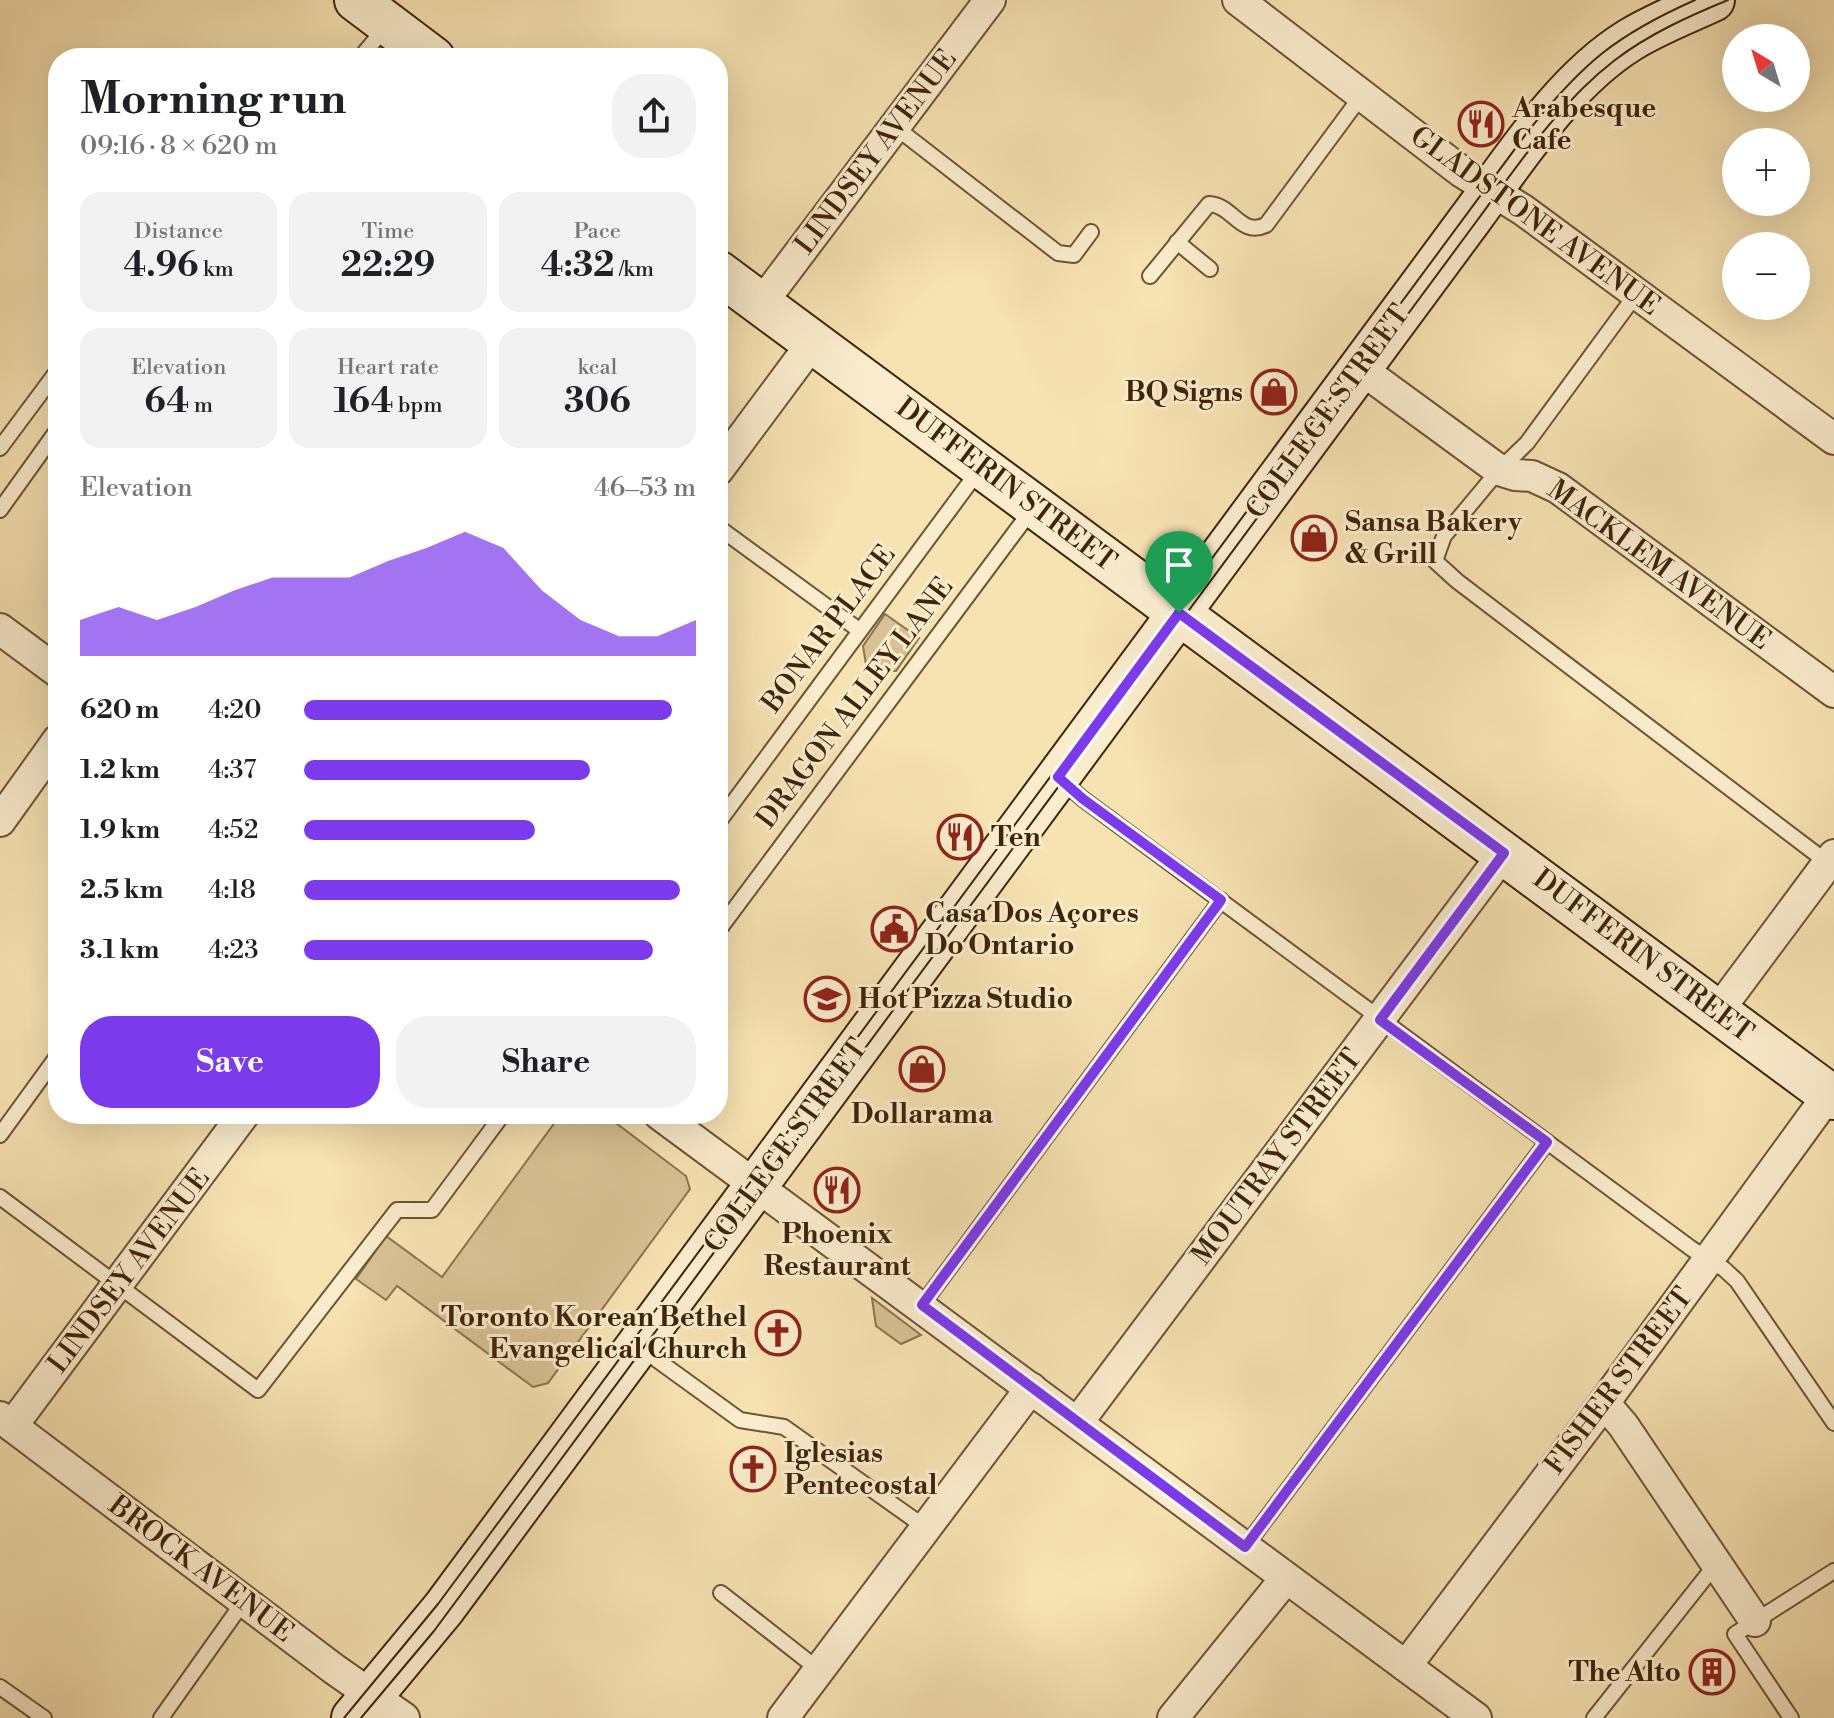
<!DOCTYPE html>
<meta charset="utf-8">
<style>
:root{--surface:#fff;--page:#f2f2f2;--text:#202124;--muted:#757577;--accent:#7c3aed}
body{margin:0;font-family:"Libre Bodoni",serif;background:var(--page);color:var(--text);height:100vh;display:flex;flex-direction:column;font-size:30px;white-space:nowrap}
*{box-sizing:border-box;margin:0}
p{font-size:26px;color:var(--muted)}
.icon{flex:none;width:44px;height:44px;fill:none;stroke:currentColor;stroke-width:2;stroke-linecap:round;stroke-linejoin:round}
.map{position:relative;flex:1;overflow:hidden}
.side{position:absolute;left:48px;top:48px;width:680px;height:1076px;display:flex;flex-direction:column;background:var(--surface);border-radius:32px;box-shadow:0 8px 32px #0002}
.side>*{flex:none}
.needle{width:52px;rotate:322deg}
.buttons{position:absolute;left:1722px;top:24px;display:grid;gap:16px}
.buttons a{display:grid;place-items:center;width:88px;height:88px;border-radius:50%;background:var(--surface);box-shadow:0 8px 32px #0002;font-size:40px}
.pin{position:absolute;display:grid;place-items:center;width:68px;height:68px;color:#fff;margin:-82px -34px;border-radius:50% 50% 50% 0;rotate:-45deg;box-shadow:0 0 8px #0007}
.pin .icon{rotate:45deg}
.round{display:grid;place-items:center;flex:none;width:84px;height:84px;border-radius:32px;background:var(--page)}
.summary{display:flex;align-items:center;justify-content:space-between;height:136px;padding:0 32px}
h1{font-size:44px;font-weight:800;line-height:60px}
.stats{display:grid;grid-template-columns:repeat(3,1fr);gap:12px;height:136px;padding:8px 32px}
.stats div{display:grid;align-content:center;border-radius:20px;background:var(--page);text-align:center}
.stats b{font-size:34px;font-weight:800}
.stats small{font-size:22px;font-weight:400}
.stats p{font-size:22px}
.chart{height:224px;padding:16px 32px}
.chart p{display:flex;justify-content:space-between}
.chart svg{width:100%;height:144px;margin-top:8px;fill:var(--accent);opacity:.7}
.primary-button{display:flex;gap:16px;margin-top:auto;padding:16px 32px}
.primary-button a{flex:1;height:92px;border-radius:32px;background:var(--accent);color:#fff;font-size:32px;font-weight:800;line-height:92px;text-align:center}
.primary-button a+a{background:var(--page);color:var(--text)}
ul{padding:0 32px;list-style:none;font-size:26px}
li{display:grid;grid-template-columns:128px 96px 1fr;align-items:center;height:60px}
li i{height:20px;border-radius:10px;background:var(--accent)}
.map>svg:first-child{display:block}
.green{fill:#d8c295;stroke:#8c734e;stroke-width:2}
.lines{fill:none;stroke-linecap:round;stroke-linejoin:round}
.lane-casing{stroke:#6d5432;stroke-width:18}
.street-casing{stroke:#6d5432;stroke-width:34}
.secondary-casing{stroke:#3f2408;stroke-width:46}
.lane{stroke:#faeccd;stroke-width:14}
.street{stroke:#faeccd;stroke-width:30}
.secondary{stroke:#faeccd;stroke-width:42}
.tram{stroke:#3f2408;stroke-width:2}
.route-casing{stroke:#fff;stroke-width:16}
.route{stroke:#7c3aed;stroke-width:10}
.labels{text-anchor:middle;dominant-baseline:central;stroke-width:6;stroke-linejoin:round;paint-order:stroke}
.poi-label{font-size:28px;font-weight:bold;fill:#3f2408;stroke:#faeccd;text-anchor:start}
.street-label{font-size:28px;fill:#3f2408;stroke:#faeccd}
</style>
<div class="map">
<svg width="1834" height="1718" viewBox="0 0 1834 1718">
<rect width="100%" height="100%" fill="#f7e2b2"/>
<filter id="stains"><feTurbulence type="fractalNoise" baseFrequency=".0025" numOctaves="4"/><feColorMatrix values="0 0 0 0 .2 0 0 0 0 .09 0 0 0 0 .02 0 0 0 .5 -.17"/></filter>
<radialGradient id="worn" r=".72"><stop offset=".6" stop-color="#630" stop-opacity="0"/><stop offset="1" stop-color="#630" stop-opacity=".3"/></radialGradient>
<g class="green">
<path d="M885 614 919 638 896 671H867L863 646Z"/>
<path d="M561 1114H604L686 1176 690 1189 548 1383 533 1387 397 1286 386 1300 356 1279 386 1236 442 1277Z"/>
<path d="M872 1298 921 1335 901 1344 876 1326Z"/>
</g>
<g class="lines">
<g class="lane-casing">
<g id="lane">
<path d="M360 58 385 28"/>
<path d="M894 126 1058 253 1074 255 1091 232"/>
<path d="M1177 242 1210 269"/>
<path d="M1150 276 1209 204C1233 205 1240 237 1266 225L1362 95"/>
<path d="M1637 293 1527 443 1499 470 1444 536 1435 561 1457 581 1828 863"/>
<path d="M0 448 58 370"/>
<path d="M0 510 58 429"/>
<path d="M718 527 859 630"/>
<path d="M1061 780 1083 799 1692 1249 1724 1269 1737 1281 1834 1423"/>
<path d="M718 823 979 470"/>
<path d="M718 931 1033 508"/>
<path d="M0 1135 58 1055"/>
<path d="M0 1197 258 1390 397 1210H432L503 1114"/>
<path d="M922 1305 1221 900"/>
<path d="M642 1349 740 1420 784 1427 926 1528"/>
<path d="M1245 1547 1547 1142"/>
<path d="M721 1593 819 1670"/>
<path d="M0 1687 44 1718"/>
<path d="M161 1718 244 1601"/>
<path d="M1594 1718 1716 1564"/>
<path d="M1791 1718 1735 1634 1834 1571"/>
</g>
</g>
<g class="street-casing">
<g id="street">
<path d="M1238 0 1462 172 1523 210 1834 439"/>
<path d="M761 304 990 0"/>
<path d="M1361 369 1499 470 1515 475 1532 476 1558 488 1834 692"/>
<path d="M718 470 813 342"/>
<path d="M0 629 58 672"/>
<path d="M0 821 58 740"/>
<path d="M1718 1011 1834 855"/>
<path d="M659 1114C932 1314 1204 1516 1476 1718"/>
<path d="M1604 1403 1623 1425 1755 1621"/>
<path d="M0 1417 334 1669 404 1718"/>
<path d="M1078 1422 1504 853"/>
<path d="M12 1426 244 1114"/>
<path d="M1406 1666 1604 1403 1829 1094"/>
<path d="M783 1718 1031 1388"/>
<path d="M1173 1718 1286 1578"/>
</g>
</g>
<g class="secondary-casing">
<g id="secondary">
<path d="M356 0 433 58"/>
<path d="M718 272 1834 1098"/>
<path d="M353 1718 444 1608 1471 218C1516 157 1565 80 1630 40 1656 24 1685 13 1713 0"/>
</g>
</g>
<use href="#lane" class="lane"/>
<use href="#street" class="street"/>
<use href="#secondary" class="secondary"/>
<g class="tram">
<path d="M344 1718 438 1604 1529 130C1583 63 1616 35 1695 0"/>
<path d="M361 1718 434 1631 1476 222C1518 165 1559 103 1615 60 1649 34 1689 16 1728 0"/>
</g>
</g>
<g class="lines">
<g class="route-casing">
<path id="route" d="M1179 613 1504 853 1380 1020 1547 1142 1245 1547 922 1305 1221 900 1083 799 1058 777Z"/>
</g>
<use href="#route" class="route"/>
</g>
<defs>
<g id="restaurant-ring" transform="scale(2.3)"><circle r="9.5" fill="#faeccd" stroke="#8f2418" stroke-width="1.5"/><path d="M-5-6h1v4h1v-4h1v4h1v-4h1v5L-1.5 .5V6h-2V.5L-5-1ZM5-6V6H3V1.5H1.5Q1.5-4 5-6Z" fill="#8f2418"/></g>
<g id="shop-ring" transform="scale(2.3)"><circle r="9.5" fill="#faeccd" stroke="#8f2418" stroke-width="1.5"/><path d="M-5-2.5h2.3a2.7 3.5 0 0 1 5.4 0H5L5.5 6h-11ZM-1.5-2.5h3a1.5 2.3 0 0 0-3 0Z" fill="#8f2418"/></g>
<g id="civic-ring" transform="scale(2.3)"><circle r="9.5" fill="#faeccd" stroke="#8f2418" stroke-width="1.5"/><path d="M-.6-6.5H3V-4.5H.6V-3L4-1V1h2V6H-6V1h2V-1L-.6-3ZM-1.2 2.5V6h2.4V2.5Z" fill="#8f2418"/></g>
<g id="university-ring" transform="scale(2.3)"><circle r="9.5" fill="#faeccd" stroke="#8f2418" stroke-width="1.5"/><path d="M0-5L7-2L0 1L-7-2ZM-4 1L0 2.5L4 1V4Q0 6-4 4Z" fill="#8f2418"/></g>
<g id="church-ring" transform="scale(2.3)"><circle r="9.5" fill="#faeccd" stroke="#8f2418" stroke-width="1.5"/><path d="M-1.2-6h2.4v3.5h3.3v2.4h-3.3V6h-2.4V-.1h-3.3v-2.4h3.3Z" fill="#8f2418"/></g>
<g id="building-ring" transform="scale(2.3)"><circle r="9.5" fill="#faeccd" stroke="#8f2418" stroke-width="1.5"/><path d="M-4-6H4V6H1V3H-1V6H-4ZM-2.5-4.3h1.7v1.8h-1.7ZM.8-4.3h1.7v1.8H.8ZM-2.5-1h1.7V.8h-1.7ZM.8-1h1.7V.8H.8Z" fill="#8f2418"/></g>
</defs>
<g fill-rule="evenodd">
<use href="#restaurant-ring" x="1481" y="124"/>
<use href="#shop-ring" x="1274" y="392"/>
<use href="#shop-ring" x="1314" y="538"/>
<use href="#restaurant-ring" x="960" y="837"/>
<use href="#civic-ring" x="894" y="929"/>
<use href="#university-ring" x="827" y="999"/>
<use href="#shop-ring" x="922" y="1069"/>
<use href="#restaurant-ring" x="837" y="1190"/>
<use href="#church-ring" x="778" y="1333"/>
<use href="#church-ring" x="753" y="1469"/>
<use href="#building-ring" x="1712" y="1672"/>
</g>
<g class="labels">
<g class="poi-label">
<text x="1512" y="108">Arabesque<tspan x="1512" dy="32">Cafe</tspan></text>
<text x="1243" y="392" text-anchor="end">BQ Signs</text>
<text x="1345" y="522">Sansa Bakery<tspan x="1345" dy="32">&amp; Grill</tspan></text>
<text x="991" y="837">Ten</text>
<text x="925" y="913">Casa Dos Açores<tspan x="925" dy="32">Do Ontario</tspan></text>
<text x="858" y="999">Hot Pizza Studio</text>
<text x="922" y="1114" text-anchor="middle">Dollarama</text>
<text x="837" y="1234" text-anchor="middle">Phoenix<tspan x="837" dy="32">Restaurant</tspan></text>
<text x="747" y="1317" text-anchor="end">Toronto Korean Bethel<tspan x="747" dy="32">Evangelical Church</tspan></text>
<text x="784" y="1453">Iglesias<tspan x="784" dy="32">Pentecostal</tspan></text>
<text x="1681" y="1672" text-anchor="end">The Alto</text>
</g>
<g class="street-label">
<text transform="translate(876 152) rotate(-53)">LINDSEY AVENUE</text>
<text transform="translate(1535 221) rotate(36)">GLADSTONE AVENUE</text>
<text transform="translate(1328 412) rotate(-54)">COLLEGE STREET</text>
<text transform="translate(1006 485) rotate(37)">DUFFERIN STREET</text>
<text transform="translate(1659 565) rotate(36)">MACKLEM AVENUE</text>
<text transform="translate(829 629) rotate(-53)">BONAR PLACE</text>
<text transform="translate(855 703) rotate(-53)">DRAGON ALLEY LANE</text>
<text transform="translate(1643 956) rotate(37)">DUFFERIN STREET</text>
<text transform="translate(786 1146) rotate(-54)">COLLEGE STREET</text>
<text transform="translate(1277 1157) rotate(-53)">MOUTRAY STREET</text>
<text transform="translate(129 1271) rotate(-53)">LINDSEY AVENUE</text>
<text transform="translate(1619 1381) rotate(-53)">FISHER STREET</text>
<text transform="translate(201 1569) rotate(37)">BROCK AVENUE</text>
</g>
</g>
<rect width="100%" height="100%" filter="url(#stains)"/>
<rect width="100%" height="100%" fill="url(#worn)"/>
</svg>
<div class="buttons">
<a><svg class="needle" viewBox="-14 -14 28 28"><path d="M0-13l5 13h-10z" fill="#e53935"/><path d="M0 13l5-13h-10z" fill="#757577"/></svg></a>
<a>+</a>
<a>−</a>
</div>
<div class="pin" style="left:1179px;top:613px;background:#1e9e55"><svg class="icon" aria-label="arrive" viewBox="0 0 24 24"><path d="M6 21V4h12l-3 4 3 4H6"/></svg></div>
<section class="side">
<div class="summary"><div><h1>Morning run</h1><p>09:16 · 8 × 620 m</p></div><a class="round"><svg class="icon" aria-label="share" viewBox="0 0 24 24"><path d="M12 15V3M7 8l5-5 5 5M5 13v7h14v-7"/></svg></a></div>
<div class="stats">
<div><p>Distance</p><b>4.96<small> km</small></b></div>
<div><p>Time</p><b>22:29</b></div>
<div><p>Pace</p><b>4:32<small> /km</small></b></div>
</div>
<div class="stats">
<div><p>Elevation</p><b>64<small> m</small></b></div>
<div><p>Heart rate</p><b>164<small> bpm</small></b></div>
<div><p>kcal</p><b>306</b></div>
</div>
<div class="chart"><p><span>Elevation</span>46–53 m</p>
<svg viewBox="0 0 160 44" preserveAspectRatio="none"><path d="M0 44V33L10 29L20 33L30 29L40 24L50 20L60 20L70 20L80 15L90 11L100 6L110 11L120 24L130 33L140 38L150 38L160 33V44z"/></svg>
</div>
<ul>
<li><b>620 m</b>4:20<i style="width:94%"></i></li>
<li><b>1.2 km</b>4:37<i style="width:73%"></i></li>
<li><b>1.9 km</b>4:52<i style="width:59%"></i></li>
<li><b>2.5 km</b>4:18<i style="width:96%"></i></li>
<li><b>3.1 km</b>4:23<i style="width:89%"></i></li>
</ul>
<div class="primary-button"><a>Save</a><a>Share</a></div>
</section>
</div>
